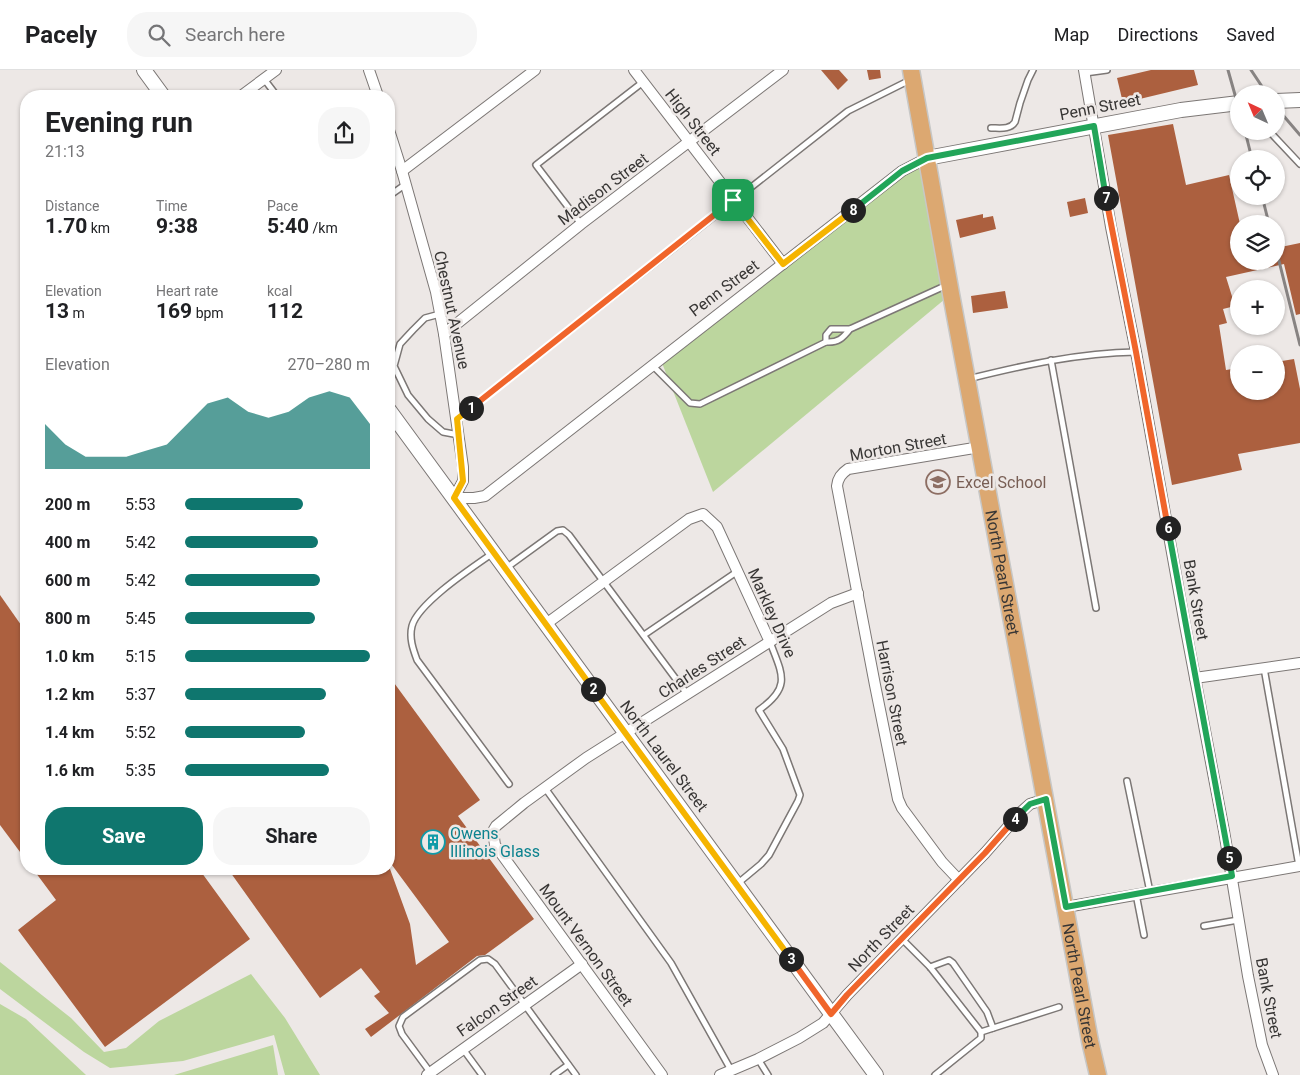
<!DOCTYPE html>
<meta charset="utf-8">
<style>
:root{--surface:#fff;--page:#f6f6f6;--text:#202124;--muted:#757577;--line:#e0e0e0;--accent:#0f766e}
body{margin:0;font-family:Roboto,sans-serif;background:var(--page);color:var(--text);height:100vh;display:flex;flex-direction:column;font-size:19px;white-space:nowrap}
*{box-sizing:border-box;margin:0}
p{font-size:16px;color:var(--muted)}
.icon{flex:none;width:28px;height:28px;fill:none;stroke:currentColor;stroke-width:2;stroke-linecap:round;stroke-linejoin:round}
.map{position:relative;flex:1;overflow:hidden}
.drawer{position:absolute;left:20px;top:20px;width:375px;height:785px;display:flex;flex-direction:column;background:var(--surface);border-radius:20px;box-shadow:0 1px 4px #0004}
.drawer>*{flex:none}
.needle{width:32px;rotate:316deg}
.tools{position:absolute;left:1230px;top:15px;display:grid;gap:10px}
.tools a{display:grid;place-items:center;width:55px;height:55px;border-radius:50%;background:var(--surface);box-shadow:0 1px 4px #0004;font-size:25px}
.pin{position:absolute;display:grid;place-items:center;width:42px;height:42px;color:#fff;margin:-21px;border-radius:10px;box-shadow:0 2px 8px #0006}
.km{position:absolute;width:25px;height:25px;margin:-12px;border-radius:50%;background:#222;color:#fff;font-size:14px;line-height:25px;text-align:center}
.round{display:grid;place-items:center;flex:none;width:52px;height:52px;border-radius:20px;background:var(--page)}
.head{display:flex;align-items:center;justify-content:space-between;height:85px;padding:0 25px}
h1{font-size:28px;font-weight:700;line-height:38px}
.metrics{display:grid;grid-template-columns:repeat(3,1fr);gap:8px;height:85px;padding:5px 25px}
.metrics div{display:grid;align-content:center}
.metrics b{font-size:21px;font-weight:700}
.metrics small{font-size:14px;font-weight:400}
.metrics p{font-size:14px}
.chart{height:140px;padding:10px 25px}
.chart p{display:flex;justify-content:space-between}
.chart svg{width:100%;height:90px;margin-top:5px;fill:var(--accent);opacity:.7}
.action{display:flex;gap:10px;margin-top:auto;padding:10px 25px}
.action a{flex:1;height:58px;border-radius:20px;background:var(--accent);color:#fff;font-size:20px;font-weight:700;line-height:58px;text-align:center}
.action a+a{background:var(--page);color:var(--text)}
ul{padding:0 25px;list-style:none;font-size:16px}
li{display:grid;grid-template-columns:80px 60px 1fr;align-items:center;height:38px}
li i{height:12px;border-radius:6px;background:var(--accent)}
header{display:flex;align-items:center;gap:30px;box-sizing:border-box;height:70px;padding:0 25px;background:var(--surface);border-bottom:1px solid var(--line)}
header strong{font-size:24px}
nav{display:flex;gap:28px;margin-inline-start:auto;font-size:18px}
.search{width:350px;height:45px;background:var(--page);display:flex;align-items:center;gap:12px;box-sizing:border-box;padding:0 18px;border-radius:20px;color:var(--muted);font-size:19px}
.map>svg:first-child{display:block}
.green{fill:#bcd69e}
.building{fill:#ac603f}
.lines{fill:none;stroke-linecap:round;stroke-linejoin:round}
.service-casing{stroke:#7c7775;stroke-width:8}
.minor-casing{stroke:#7c7775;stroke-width:12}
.tertiary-casing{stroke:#7c7775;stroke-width:16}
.primary-casing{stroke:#c7c7c6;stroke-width:19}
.service{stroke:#fff;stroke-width:5}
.minor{stroke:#fff;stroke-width:10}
.tertiary{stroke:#fff;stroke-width:14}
.primary{stroke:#dca871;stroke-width:16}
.rail{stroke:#878382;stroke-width:3}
.split-1-casing{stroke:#fff;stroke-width:10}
.split-2-casing{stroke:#fff;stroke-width:10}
.split-3-casing{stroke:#fff;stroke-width:10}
.split-4-casing{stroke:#fff;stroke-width:10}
.split-5-casing{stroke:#fff;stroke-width:10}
.split-6-casing{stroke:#fff;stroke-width:10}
.split-7-casing{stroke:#fff;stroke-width:10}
.split-8-casing{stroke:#fff;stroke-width:10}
.split-9-casing{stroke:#fff;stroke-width:10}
.split-1{stroke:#f0652b;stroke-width:6}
.split-2{stroke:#f5b400;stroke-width:6}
.split-3{stroke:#f5b400;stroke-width:6}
.split-4{stroke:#f0652b;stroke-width:6}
.split-5{stroke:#22a559;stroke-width:6}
.split-6{stroke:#22a559;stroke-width:6}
.split-7{stroke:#f0652b;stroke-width:6}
.split-8{stroke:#22a559;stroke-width:6}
.split-9{stroke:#f5b400;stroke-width:6}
.labels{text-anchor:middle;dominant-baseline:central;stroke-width:5;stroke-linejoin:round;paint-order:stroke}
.street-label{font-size:16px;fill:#383635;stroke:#ede8e6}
.education-label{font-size:16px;fill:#785e54;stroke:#ede8e6;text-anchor:start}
.culture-label{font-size:16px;fill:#0d838f;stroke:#ede8e6;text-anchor:start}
</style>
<header>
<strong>Pacely</strong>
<div class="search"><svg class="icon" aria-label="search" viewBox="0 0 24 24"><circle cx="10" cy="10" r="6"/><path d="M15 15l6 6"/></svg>Search here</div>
<nav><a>Map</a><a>Directions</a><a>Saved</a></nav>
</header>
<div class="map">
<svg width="1300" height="1005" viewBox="0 0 1300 1005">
<rect width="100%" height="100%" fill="#ede8e6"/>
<g class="green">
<path d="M927 88 951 224 713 422 660 288Z"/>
<path d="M0 892 71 948 104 982 126 978 159 951 251 904 285 948 320 1005H285L274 965 183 991 110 998 84 982 0 919Z"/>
<path d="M0 934 26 949 86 1005H0Z"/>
<path d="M273 975 278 1005H174Z"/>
</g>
<g class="building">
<path d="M821 0H839L848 10 838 20Z"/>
<path d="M867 0H880L881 8 869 10Z"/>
<path d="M1151 0H1194L1198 15 1123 33 1117 8Z"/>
<path d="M1173 54 1186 115 1229 105 1240 154H1239V191H1276V178L1300 173V244L1296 245 1284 194 1226 207 1235 236 1223 239 1227 253 1219 255 1226 300 1239 298V321H1276V292L1294 289 1300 319V373L1238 384 1242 400 1172 415 1108 65Z"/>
<path d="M1085 128 1088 143 1070 147 1067 132Z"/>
<path d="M983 144V148L993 146 996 159 960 168 956 150Z"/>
<path d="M1005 221 1008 238 973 243 971 226Z"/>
<path d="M0 525 26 562V790L0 755Z"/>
<path d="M389 606 480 730 458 746 534 849 485 885 477 886 371 967 365 959 389 943 374 926 380 922 361 898 320 928 228 799H390L410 854 416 895 449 872 389 791Z"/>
<path d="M33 799H199L250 869 105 977 18 860 56 830Z"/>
</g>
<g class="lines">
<g class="service-casing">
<g id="service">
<path d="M1085 3 1107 0"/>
<path d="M264 9 277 26"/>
<path d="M991 58C1000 58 1010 60 1015 52L1020 33 1028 10 1033 0"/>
<path d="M1269 61 1300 94"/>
<path d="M389 126 406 114"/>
<path d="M581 154 536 95 643 12"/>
<path d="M440 244 425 248 413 260 400 274 394 296 408 325 428 349 443 362 459 365"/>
<path d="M850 259C843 268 838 273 826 272V265L831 259H850L947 215"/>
<path d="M1051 290 1096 538"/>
<path d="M652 295 690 333 700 334 826 272"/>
<path d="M968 309C1024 295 1079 283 1136 282"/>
<path d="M457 349 848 41 910 10"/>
<path d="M493 483C473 497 418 533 412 556 409 568 413 579 417 590L509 714"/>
<path d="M506 498 557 461 563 460 569 465 687 624"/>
<path d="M644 565 738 501"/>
<path d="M1264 598 1299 796"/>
<path d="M1127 711 1150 822"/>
<path d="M545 718 671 893 731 1000"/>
<path d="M737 814 761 794 769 785 798 731 800 725 783 679 759 640C792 617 782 604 770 572"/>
<path d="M1136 824 1144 865"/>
<path d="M1204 856 1238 850"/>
<path d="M902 869 930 897 981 962V968L935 1005"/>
<path d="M930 897 949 890 953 893 987 942 993 958"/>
<path d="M981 962 1059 937"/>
<path d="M463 979 482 1005"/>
<path d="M758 989 768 1005"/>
<path d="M430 1002 402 964 399 956 403 947 480 890 488 889 495 894 576 1005"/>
<path d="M554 1005 568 995"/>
</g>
</g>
<g class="minor-casing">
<g id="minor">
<path d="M369 0 378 26"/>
<path d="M634 0 783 194"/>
<path d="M1084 0 1111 157 1136 282 1185 555 1224 761 1248 906 1262 975 1273 1005"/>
<path d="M241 26 276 0"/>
<path d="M389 60 402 101 436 222 444 264 463 397V411L454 428H474L485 426 902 101 927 88"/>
<path d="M402 101 535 0"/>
<path d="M444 264 581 154 783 0"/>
<path d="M546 554 689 449 703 444 717 457 770 572"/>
<path d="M1195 608 1300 593"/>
<path d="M959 810 942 792 902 738 898 729 875 615 837 416C838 408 841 404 848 399L980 377"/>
<path d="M1066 837 1300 796"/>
<path d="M427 1005 582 894"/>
<path d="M662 1005 495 775 493 761 496 756 524 733 586 688 831 533 858 523"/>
<path d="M720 1005 758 989 799 968 823 953 847 925 985 783 1022 741 1030 734 1046 729"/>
</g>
</g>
<g class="tertiary-casing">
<g id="tertiary">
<path d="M144 0 163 26"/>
<path d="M1276 31 1300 30"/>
<path d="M927 88 1181 40 1239 33"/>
<path d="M389 340 876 1005"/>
</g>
</g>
<g class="primary-casing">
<g id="primary">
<path id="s1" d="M911 0 951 224 1090 971 1098 1005"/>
</g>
</g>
<use href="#service" class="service"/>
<use href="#minor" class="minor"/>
<use href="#tertiary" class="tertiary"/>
<use href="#primary" class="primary"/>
<g class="rail">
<path d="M1228 0 1239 39"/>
<path d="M1251 0 1267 24"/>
<path d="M1276 37 1300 65"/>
<path d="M1245 61 1252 89"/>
<path d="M1262 126 1269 154"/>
<path d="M1276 179 1300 275"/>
</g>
</g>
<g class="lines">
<g class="split-1-casing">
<path id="split-1" d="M471 338 733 130"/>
</g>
<g class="split-2-casing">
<path id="split-2" d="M471 338 457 349 463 411 454 428 593 619"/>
</g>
<g class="split-3-casing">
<path id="split-3" d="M593 619 791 889"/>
</g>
<g class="split-4-casing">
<path id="split-4" d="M791 889 831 944 847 925 985 783 1015 749"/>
</g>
<g class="split-5-casing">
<path id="split-5" d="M1015 749 1030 734 1046 729 1066 837 1232 806 1229 788"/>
</g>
<g class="split-6-casing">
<path id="split-6" d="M1168 458 1229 788"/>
</g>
<g class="split-7-casing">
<path id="split-7" d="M1106 128 1136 282 1168 458"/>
</g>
<g class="split-8-casing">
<path id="split-8" d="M853 140 902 101 927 88 1094 56 1106 128"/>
</g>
<g class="split-9-casing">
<path id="split-9" d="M733 130 783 194 853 140"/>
</g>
<use href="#split-1" class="split-1"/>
<use href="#split-2" class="split-2"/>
<use href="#split-3" class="split-3"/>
<use href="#split-4" class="split-4"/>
<use href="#split-5" class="split-5"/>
<use href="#split-6" class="split-6"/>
<use href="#split-7" class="split-7"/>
<use href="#split-8" class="split-8"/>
<use href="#split-9" class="split-9"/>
</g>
<defs>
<g id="school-ring" transform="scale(1.25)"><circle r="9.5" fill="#ede8e6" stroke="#8d6e63" stroke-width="1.5"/><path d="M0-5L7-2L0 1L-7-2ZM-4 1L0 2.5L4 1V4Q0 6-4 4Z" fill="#8d6e63"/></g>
<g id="building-ring" transform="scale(1.25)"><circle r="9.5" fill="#ede8e6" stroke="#0f9aa8" stroke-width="1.5"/><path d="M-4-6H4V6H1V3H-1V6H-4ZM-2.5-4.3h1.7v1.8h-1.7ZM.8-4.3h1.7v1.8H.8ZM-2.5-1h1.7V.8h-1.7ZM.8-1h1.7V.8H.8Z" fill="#0f9aa8"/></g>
</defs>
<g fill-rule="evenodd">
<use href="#school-ring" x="938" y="412"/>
<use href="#building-ring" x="433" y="772"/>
</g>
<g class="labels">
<g class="street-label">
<text transform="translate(1100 37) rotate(-11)">Penn Street</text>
<text transform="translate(693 52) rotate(52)">High Street</text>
<text transform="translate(603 119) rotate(-37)">Madison Street</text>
<text transform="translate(724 218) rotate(-37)">Penn Street</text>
<text transform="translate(452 240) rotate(78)">Chestnut Avenue</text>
<text transform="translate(898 377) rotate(-10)">Morton Street</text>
<text stroke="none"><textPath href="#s1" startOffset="511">North Pearl Street</textPath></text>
<text transform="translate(1196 530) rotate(80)">Bank Street</text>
<text transform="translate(772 543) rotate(66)">Markley Drive</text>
<text transform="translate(702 597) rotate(-33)">Charles Street</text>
<text transform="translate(892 623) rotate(79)">Harrison Street</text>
<text transform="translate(664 686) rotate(53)">North Laurel Street</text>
<text transform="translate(881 868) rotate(-46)">North Street</text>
<text transform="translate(586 875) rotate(54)">Mount Vernon Street</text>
<text stroke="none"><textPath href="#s1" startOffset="931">North Pearl Street</textPath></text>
<text transform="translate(1269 928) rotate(79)">Bank Street</text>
<text transform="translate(497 936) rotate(-35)">Falcon Street</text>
</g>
<g class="education-label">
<text x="956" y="412">Excel School</text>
</g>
<g class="culture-label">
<text x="450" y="763">Owens<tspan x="450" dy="18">Illinois Glass</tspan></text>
</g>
</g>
</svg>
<div class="tools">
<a><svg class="needle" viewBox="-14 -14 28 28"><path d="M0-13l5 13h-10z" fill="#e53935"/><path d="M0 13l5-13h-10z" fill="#757577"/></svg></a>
<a><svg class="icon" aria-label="locate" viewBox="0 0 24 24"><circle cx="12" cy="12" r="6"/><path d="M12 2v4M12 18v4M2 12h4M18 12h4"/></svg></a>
<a><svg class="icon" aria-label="layers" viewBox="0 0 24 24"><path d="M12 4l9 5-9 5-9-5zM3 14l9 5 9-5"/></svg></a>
<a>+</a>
<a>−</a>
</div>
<div class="pin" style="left:733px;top:130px;background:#1e9e55"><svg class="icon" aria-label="arrive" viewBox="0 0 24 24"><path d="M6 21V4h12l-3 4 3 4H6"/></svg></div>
<b class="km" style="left:471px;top:338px">1</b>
<b class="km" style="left:593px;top:619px">2</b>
<b class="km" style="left:791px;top:889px">3</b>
<b class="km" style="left:1015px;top:749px">4</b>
<b class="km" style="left:1229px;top:788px">5</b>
<b class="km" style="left:1168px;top:458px">6</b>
<b class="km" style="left:1106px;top:128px">7</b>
<b class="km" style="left:853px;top:140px">8</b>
<section class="drawer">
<div class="head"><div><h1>Evening run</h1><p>21:13</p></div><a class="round"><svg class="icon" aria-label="share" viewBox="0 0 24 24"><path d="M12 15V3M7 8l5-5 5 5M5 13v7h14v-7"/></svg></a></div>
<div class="metrics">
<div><p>Distance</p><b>1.70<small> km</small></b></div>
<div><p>Time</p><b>9:38</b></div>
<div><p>Pace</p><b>5:40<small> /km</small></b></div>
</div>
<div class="metrics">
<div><p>Elevation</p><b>13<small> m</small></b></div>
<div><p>Heart rate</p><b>169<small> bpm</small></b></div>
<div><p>kcal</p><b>112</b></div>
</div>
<div class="chart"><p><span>Elevation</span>270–280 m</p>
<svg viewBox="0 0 160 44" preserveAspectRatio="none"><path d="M0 44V22L10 32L20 38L30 38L40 38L50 35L60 32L70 22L80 12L90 9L100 16L110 19L120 16L130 9L140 6L150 9L160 22V44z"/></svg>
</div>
<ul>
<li><b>200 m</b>5:53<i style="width:64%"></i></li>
<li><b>400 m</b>5:42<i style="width:72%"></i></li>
<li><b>600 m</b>5:42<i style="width:73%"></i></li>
<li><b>800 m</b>5:45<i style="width:70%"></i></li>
<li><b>1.0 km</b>5:15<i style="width:100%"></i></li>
<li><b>1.2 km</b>5:37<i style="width:76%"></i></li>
<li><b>1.4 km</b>5:52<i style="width:65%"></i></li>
<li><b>1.6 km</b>5:35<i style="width:78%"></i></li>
</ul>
<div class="action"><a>Save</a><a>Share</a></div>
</section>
</div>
